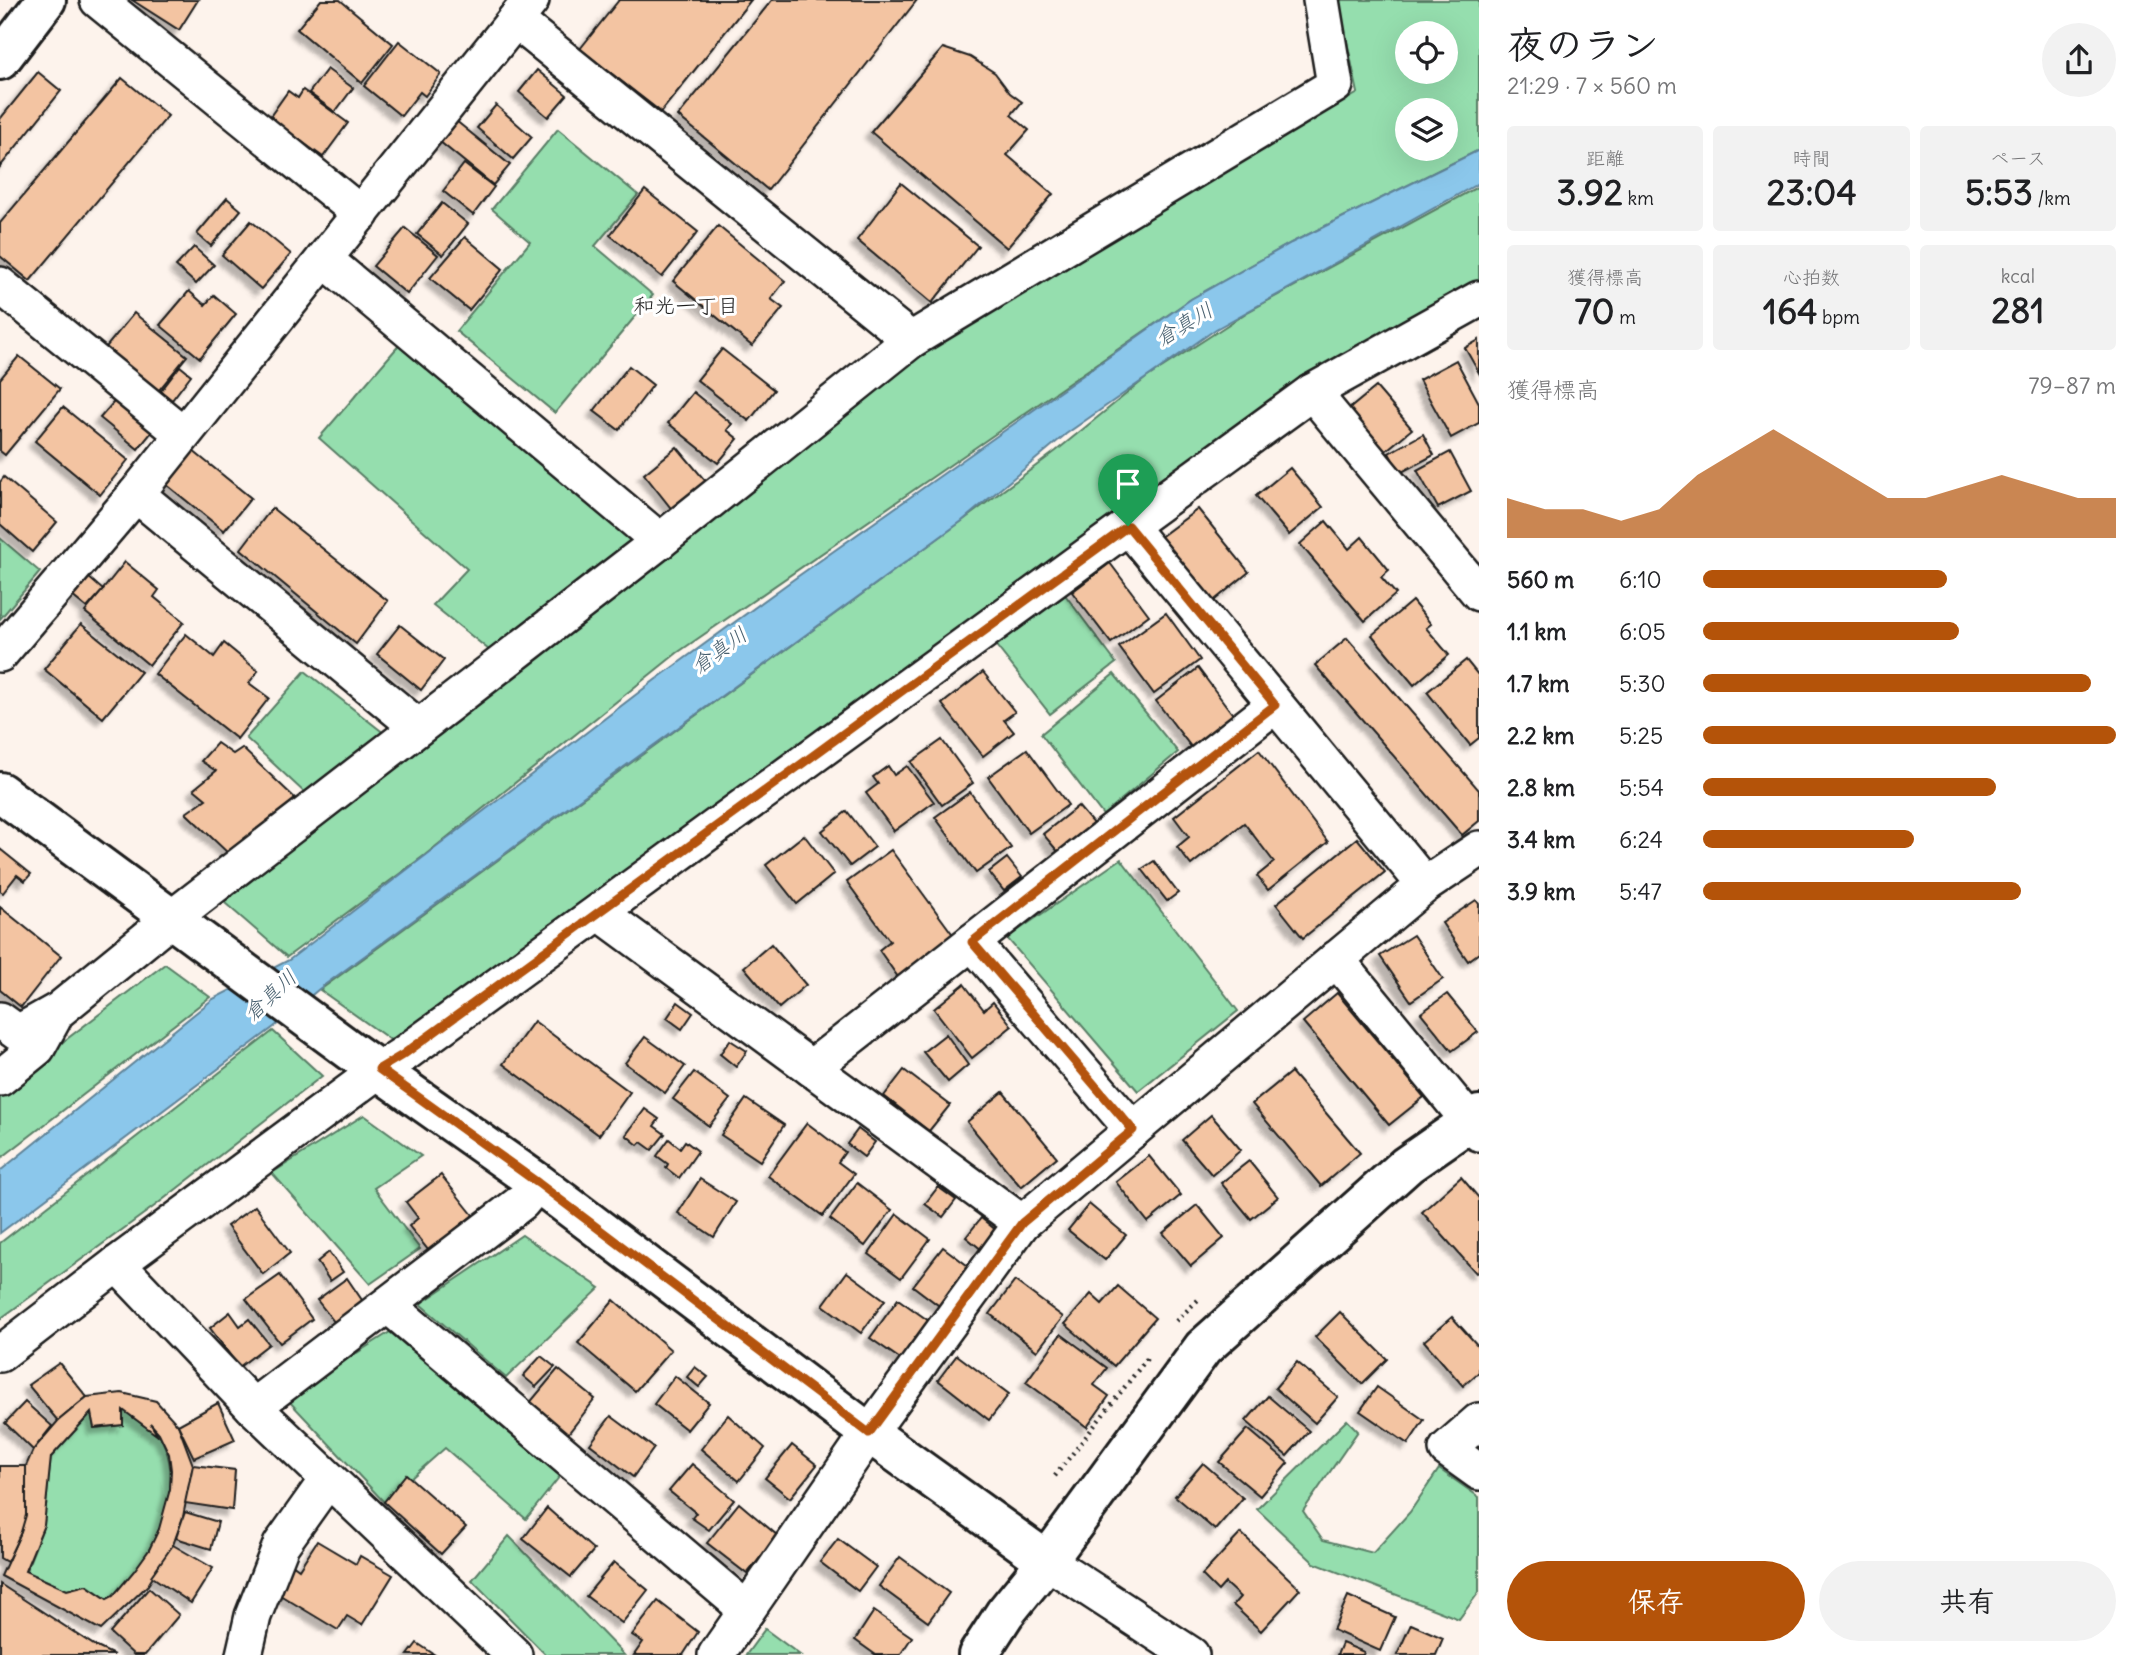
<!DOCTYPE html>
<html lang="ja">
<meta charset="utf-8">
<style>
:root{--surface:#fff;--page:#f2f2f2;--text:#202124;--muted:#757577;--accent:#b45309}
body{margin:0;font-family:Delius,"Klee One",sans-serif;background:var(--page);color:var(--text);height:100vh;display:flex;flex-direction:column;font-size:26px;white-space:nowrap}
*{box-sizing:border-box;margin:0}
p{font-size:23px;color:var(--muted)}
.icon{flex:none;width:38px;height:38px;fill:none;stroke:currentColor;stroke-width:2;stroke-linecap:round;stroke-linejoin:round}
.map{position:relative;flex:1;overflow:hidden}
.side{display:flex;flex-direction:column;background:var(--surface);width:665px}
.side>*{flex:none}
.tools{position:absolute;left:1395px;top:21px;display:grid;gap:14px}
.tools a{display:grid;place-items:center;width:63px;height:63px;border-radius:50%;background:var(--surface);box-shadow:0 7px 28px #0002;font-size:35px}
.pin{position:absolute;display:grid;place-items:center;width:60px;height:60px;color:#fff;margin:-72px -30px;border-radius:50% 50% 50% 0;rotate:-45deg;box-shadow:0 0 7px #0007}
.pin .icon{rotate:45deg}
.round{display:grid;place-items:center;flex:none;width:74px;height:74px;border-radius:37px;background:var(--page)}
.summary{display:flex;align-items:center;justify-content:space-between;height:119px;padding:0 28px}
h1{font-size:38px;font-weight:700;line-height:52px}
.stats{display:grid;grid-template-columns:repeat(3,1fr);gap:10px;height:119px;padding:7px 28px}
.stats div{display:grid;align-content:center;border-radius:7px;background:var(--page);text-align:center}
.stats b{font-size:35px;font-weight:700}
.stats small{font-size:19px;font-weight:400}
.stats p{font-size:19px}
.chart{height:196px;padding:14px 28px}
.chart p{display:flex;justify-content:space-between}
.chart svg{width:100%;height:126px;margin-top:7px;fill:var(--accent);opacity:.7}
.button{display:flex;gap:14px;margin-top:auto;padding:14px 28px}
.button a{flex:1;height:80px;border-radius:42px;background:var(--accent);color:#fff;font-size:28px;font-weight:700;line-height:80px;text-align:center}
.button a+a{background:var(--page);color:var(--text)}
ul{padding:0 28px;list-style:none;font-size:23px}
li{display:grid;grid-template-columns:112px 84px 1fr;align-items:center;height:52px}
li i{height:18px;border-radius:9px;background:var(--accent)}
main{display:flex;flex:1;min-height:0}
.map>svg:first-child{display:block}
.green{fill:#95deae;stroke:#587d65;stroke-width:2;fill-rule:evenodd}
.water{fill:#8bc7eb;stroke:#5f8398;stroke-width:2}
.building{fill:#f3c4a2;stroke:#1c1c1c;stroke-width:2;fill-rule:evenodd;filter:url(#shadow)}
.lines{fill:none;stroke-linecap:round;stroke-linejoin:round}
.street-casing{stroke:#1c1c1c;stroke-width:40}
.secondary-casing{stroke:#1c1c1c;stroke-width:44}
.primary-casing{stroke:#1c1c1c;stroke-width:44}
.path{stroke:#1c1c1c;stroke-width:4.5;stroke-dasharray:2 5;stroke-linecap:butt}
.street{stroke:#fff;stroke-width:35}
.secondary{stroke:#fff;stroke-width:38}
.primary{stroke:#fff;stroke-width:38}
.route-casing{stroke:#fff;stroke-width:14}
.route{stroke:#b45309;stroke-width:9}
.labels{text-anchor:middle;dominant-baseline:central;stroke-width:6;stroke-linejoin:round;paint-order:stroke}
.neighbourhood-label{font-size:21px;fill:#1c1c1c;stroke:#fff}
.water-label{font-size:21px;font-style:italic;fill:#48606f;stroke:#fff}
</style>
<main>
<div class="map">
<svg width="1479" height="1655" viewBox="0 0 1479 1655">
<defs>
<filter id="shadow"><feDropShadow dx="-6" dy="6" stdDeviation="2" flood-color="#0004"/></filter>
</defs>
<rect width="100%" height="100%" fill="#fdf3ec"/>
<filter id="ink" filterUnits="userSpaceOnUse"><feTurbulence type="fractalNoise" baseFrequency=".0143" numOctaves="2"/><feDisplacementMap in="SourceGraphic" scale="14" xChannelSelector="R" yChannelSelector="G"/><feConvolveMatrix kernelMatrix="1 2 1 2 8 2 1 2 1" color-interpolation-filters="sRGB"/></filter>
<g filter="url(#ink)">
<g class="green">
<path d="M1338 0H1479V150L1291 243 1191 299 677 653 425 855 287 957 217 896 914 354 1358 93ZM1407 33H1446V72H1407ZM1407 110H1446V149H1407Z"/>
<path d="M558 129 638 195 595 246 653 295 555 413 456 331 530 242 492 209Z"/>
<path d="M1479 186V304L1291 397 402 1048 320 990 962 521 1056 451 1146 378 1249 311Z"/>
<path d="M401 343 636 536 489 650 433 605 467 569 319 438Z"/>
<path d="M0 538 40 572 0 619Z"/>
<path d="M1063 592 1116 663 1050 714 994 643Z"/>
<path d="M305 671 385 734 307 795 246 738Z"/>
<path d="M1114 674 1178 752 1103 815 1041 734Z"/>
<path d="M1121 859 1238 1011 1138 1091 1007 938Z"/>
<path d="M165 964 210 997 0 1159V1090Z"/>
<path d="M273 1031 322 1076 156 1205 0 1319V1243Z"/>
<path d="M364 1115 421 1156 374 1188 420 1249 370 1284 272 1173Z"/>
<path d="M522 1235 600 1288 506 1378 420 1304Z"/>
<path d="M390 1332 560 1476 526 1519 445 1448 384 1502 286 1398Z"/>
<path d="M123 1410 157 1435 150 1423C190 1467 165 1536 130 1576 123 1584 117 1594 107 1599L87 1585 67 1590 26 1571 44 1525 51 1457 91 1413 94 1428 123 1425Z"/>
<path d="M1347 1420 1358 1431 1303 1511 1323 1540 1373 1553 1410 1512 1439 1469 1479 1497V1592L1459 1619 1314 1563 1257 1509Z"/>
<path d="M509 1536 624 1655H546L472 1580Z"/>
<path d="M765 1629 800 1655H746Z"/>
</g>
<path class="water" d="M1479 150V183L1216 329 1066 434 962 521 319 989 274 1027 0 1233V1171L213 999 289 960 655 680 794 579 1191 299 1291 243Z"/>
<g class="building">
<path d="M132 0H198L179 30Z"/>
<path d="M321 0H340L393 44 362 83 297 29Z"/>
<path d="M619 0H751L661 112 580 49Z"/>
<path d="M772 0H917L768 190 678 116Z"/>
<path d="M399 41 441 74 425 96 420 92 401 116 364 86Z"/>
<path d="M943 48 970 57 995 73 1010 93 1022 102 1011 115 1029 130 1007 155 1053 194 1007 248 871 132Z"/>
<path d="M327 69 353 88 335 112 309 93Z"/>
<path d="M537 70 567 95 548 117 519 92Z"/>
<path d="M38 72 61 91 0 167V119Z"/>
<path d="M122 78 168 116 30 281 0 256V223Z"/>
<path d="M303 90 348 123 323 157 269 118 288 91 298 98Z"/>
<path d="M496 105 532 137 513 159 477 128Z"/>
<path d="M455 120 510 165 493 185 439 141Z"/>
<path d="M464 164 494 187 473 215 443 191Z"/>
<path d="M901 183 978 246 932 303 857 240Z"/>
<path d="M645 190 698 232 662 277 610 235Z"/>
<path d="M227 198 241 210 211 246 197 234Z"/>
<path d="M442 203 468 224 443 255 417 234Z"/>
<path d="M251 221 291 254 261 289 222 255Z"/>
<path d="M718 226 785 281 771 299 783 308 752 346 673 281Z"/>
<path d="M405 228 438 255 407 294 373 266Z"/>
<path d="M465 237 503 269 469 310 430 278Z"/>
<path d="M194 247 214 265 196 284 176 266Z"/>
<path d="M189 291 205 305 214 295 236 314 200 358 160 325Z"/>
<path d="M134 313 187 356 155 395 102 352Z"/>
<path d="M1479 340V373L1465 348Z"/>
<path d="M722 349 774 390 749 421 697 380Z"/>
<path d="M19 356 60 389 5 455 0 451V379Z"/>
<path d="M1456 360 1479 403V423L1451 438 1419 380Z"/>
<path d="M180 366 191 375 172 400 161 391Z"/>
<path d="M629 366 653 385 619 430 594 411Z"/>
<path d="M1376 387 1412 429 1383 453 1348 410Z"/>
<path d="M693 392 732 424 727 430 738 439 718 463 668 423Z"/>
<path d="M119 396 156 427 138 449 100 418Z"/>
<path d="M63 407 128 460 100 495 35 441Z"/>
<path d="M1423 434 1434 455 1400 473 1389 453Z"/>
<path d="M677 447 708 484 674 512 644 474Z"/>
<path d="M193 451 251 498 224 531 167 485Z"/>
<path d="M1450 452 1471 491 1438 508 1417 470Z"/>
<path d="M1290 468 1323 507 1289 535 1256 496Z"/>
<path d="M4 477 57 522 32 552 0 524V482Z"/>
<path d="M272 508 388 601 356 644 241 549Z"/>
<path d="M1198 509 1249 572 1211 603 1159 538Z"/>
<path d="M1326 521 1349 549 1362 537 1389 570 1381 577 1396 594 1365 621 1300 544Z"/>
<path d="M125 562 159 590 154 597 184 622 149 665 85 612Z"/>
<path d="M1110 563 1149 615 1111 643 1072 592Z"/>
<path d="M87 576 103 590 87 608 71 595Z"/>
<path d="M1412 601 1431 624 1426 628 1449 655 1414 685 1372 635Z"/>
<path d="M1166 613 1200 660 1154 694 1119 647Z"/>
<path d="M81 624 141 672 103 718 44 669Z"/>
<path d="M400 625 444 660 421 690 377 654Z"/>
<path d="M186 634 214 657 224 643 258 671 249 683 269 698 237 739 155 674Z"/>
<path d="M1347 638 1479 790V821L1462 835 1315 665Z"/>
<path d="M1466 660 1479 676V738L1470 745 1427 692Z"/>
<path d="M1198 668 1234 716 1192 748 1156 701Z"/>
<path d="M983 672 1015 712 1004 720 1014 732 983 756 942 704Z"/>
<path d="M942 740 973 783 942 805 911 762Z"/>
<path d="M217 743 233 754 242 748 297 800 232 857 186 813 206 799 194 789 216 771 201 761Z"/>
<path d="M1027 749 1068 805 1029 833 988 777Z"/>
<path d="M1259 750 1328 842 1268 890 1257 876 1274 862 1244 823 1191 865 1177 847 1189 837 1174 817Z"/>
<path d="M888 766 894 775 907 766 934 802 894 831 866 793 878 784 873 777Z"/>
<path d="M970 792 1011 848 976 873 935 817Z"/>
<path d="M1078 806 1095 826 1060 854 1043 834Z"/>
<path d="M847 811 875 847 850 866 822 831Z"/>
<path d="M804 835 834 874 797 904 766 865Z"/>
<path d="M1357 838 1385 872 1303 938 1276 904Z"/>
<path d="M0 849 31 874 25 881 17 875 3 893 0 891Z"/>
<path d="M891 850 954 936 898 977 879 950 890 941 847 882Z"/>
<path d="M1007 858 1022 877 1004 891 989 872Z"/>
<path d="M1154 861 1178 893 1167 901 1142 869Z"/>
<path d="M1476 900 1479 904V953L1468 961 1442 923Z"/>
<path d="M0 907 61 956 21 1007 0 990Z"/>
<path d="M1413 935 1443 979 1411 1001 1380 956Z"/>
<path d="M771 944 806 985 779 1008 744 967Z"/>
<path d="M964 984 984 1010 993 1002 1012 1026 972 1058 934 1009Z"/>
<path d="M1337 993 1424 1097 1389 1125 1303 1022Z"/>
<path d="M1447 994 1478 1032 1452 1051 1421 1013Z"/>
<path d="M678 1002 693 1013 682 1029 667 1018Z"/>
<path d="M534 1021 630 1092 599 1135 503 1064Z"/>
<path d="M946 1034 968 1065 948 1082 923 1052Z"/>
<path d="M645 1037 685 1066 665 1093 625 1063Z"/>
<path d="M730 1040 747 1051 736 1067 720 1054Z"/>
<path d="M904 1070 950 1105 929 1131 884 1096Z"/>
<path d="M694 1072 730 1099 709 1126 673 1099Z"/>
<path d="M1291 1072 1360 1153 1321 1186 1252 1104Z"/>
<path d="M1003 1092 1057 1157 1021 1187 967 1122Z"/>
<path d="M746 1099 784 1125 760 1161 721 1135Z"/>
<path d="M645 1109 659 1119 654 1126 665 1134 652 1150 641 1142 638 1145 626 1135Z"/>
<path d="M1211 1115 1241 1150 1212 1175 1182 1140Z"/>
<path d="M807 1123 845 1152 838 1162 854 1174 823 1216 768 1176Z"/>
<path d="M858 1129 875 1142 864 1157 847 1144Z"/>
<path d="M669 1139 680 1148 685 1141 698 1151 679 1178 666 1168 668 1164 657 1156Z"/>
<path d="M1149 1156 1181 1195 1148 1222 1116 1182Z"/>
<path d="M1249 1161 1278 1197 1251 1219 1221 1183Z"/>
<path d="M441 1175 473 1215 429 1251 409 1226 418 1218 406 1202Z"/>
<path d="M1461 1177 1479 1198V1271L1476 1273 1422 1212Z"/>
<path d="M700 1179 736 1202 714 1237 678 1213Z"/>
<path d="M857 1183 892 1210 865 1246 830 1219Z"/>
<path d="M938 1187 956 1200 943 1217 925 1204Z"/>
<path d="M1089 1204 1126 1235 1105 1260 1068 1230Z"/>
<path d="M1197 1205 1224 1238 1191 1266 1163 1233Z"/>
<path d="M255 1206 290 1253 263 1274 227 1226Z"/>
<path d="M897 1214 930 1239 901 1278 869 1254Z"/>
<path d="M981 1218 997 1231 982 1250 966 1237Z"/>
<path d="M943 1247 976 1272 946 1311 913 1286Z"/>
<path d="M329 1252 343 1272 330 1281 317 1262Z"/>
<path d="M847 1272 885 1300 861 1333 823 1305Z"/>
<path d="M280 1275 312 1319 280 1343 246 1299Z"/>
<path d="M347 1278 364 1303 335 1323 317 1300Z"/>
<path d="M1015 1281 1063 1317 1037 1351 990 1314Z"/>
<path d="M1118 1286 1155 1318 1114 1366 1065 1324 1091 1294 1102 1304Z"/>
<path d="M898 1299 936 1326 909 1365 870 1338Z"/>
<path d="M614 1300 671 1350 635 1391 578 1343Z"/>
<path d="M230 1312 240 1326 249 1319 269 1344 239 1367 210 1328Z"/>
<path d="M1340 1312 1387 1359 1362 1384 1315 1337Z"/>
<path d="M1452 1317 1479 1347V1372L1463 1386 1424 1341Z"/>
<path d="M1061 1334 1107 1368 1094 1385 1109 1396 1087 1427 1026 1382Z"/>
<path d="M957 1355 1009 1394 989 1420 938 1380Z"/>
<path d="M541 1356 555 1367 536 1387 523 1376Z"/>
<path d="M1297 1362 1338 1397 1315 1423 1275 1388Z"/>
<path d="M59 1363 87 1397 58 1421 28 1385Z"/>
<path d="M695 1367 708 1377 699 1387 687 1377Z"/>
<path d="M558 1369 595 1399 567 1435 528 1405Z"/>
<path d="M675 1376 709 1403 687 1430 654 1404Z"/>
<path d="M1377 1387 1424 1420 1408 1444 1360 1411Z"/>
<path d="M122 1393 156 1401 178 1425 193 1465 183 1517 173 1545 148 1585 101 1630 1 1576 21 1532 26 1509V1466L33 1450 58 1421 87 1397ZM123 1410 158 1436 150 1423 159 1433 169 1454 171 1470 170 1489 159 1529 149 1550 134 1571 113 1596 107 1599 86 1585 67 1590 25 1571 44 1525 51 1457 91 1413 94 1428 123 1425Z"/>
<path d="M1268 1396 1309 1431 1287 1456 1246 1421Z"/>
<path d="M25 1402 52 1426 33 1450 5 1423Z"/>
<path d="M218 1403 235 1440 194 1458 178 1425Z"/>
<path d="M728 1415 765 1448 739 1481 701 1449Z"/>
<path d="M611 1416 654 1448 633 1477 590 1444Z"/>
<path d="M1248 1429 1288 1463 1260 1496 1219 1462Z"/>
<path d="M792 1445 817 1465 790 1498 765 1478Z"/>
<path d="M1203 1463 1243 1498 1215 1530 1175 1496Z"/>
<path d="M692 1464 734 1500 709 1530 692 1518 696 1513 669 1491Z"/>
<path d="M193 1465 235 1470 232 1510 185 1503Z"/>
<path d="M0 1466H26V1515L21 1532 7 1562 0 1558Z"/>
<path d="M406 1474 466 1527 441 1554 384 1502Z"/>
<path d="M739 1503 778 1536 747 1574 707 1543Z"/>
<path d="M547 1508 594 1550 571 1577 523 1539Z"/>
<path d="M185 1512 218 1522 211 1549 176 1538Z"/>
<path d="M1241 1533 1300 1589 1261 1631 1233 1605 1240 1597 1225 1583 1218 1591 1202 1575Z"/>
<path d="M838 1539 876 1567 858 1591 820 1562Z"/>
<path d="M317 1541 356 1564 360 1556 393 1575 362 1625 347 1616 338 1630 275 1592 292 1564 299 1569Z"/>
<path d="M173 1545 213 1568 191 1603 151 1576Z"/>
<path d="M900 1557 949 1593 928 1622 879 1586Z"/>
<path d="M614 1562 648 1590 622 1623 586 1596Z"/>
<path d="M0 1584 97 1647 114 1655H0Z"/>
<path d="M149 1588 179 1615 145 1655H134L110 1633Z"/>
<path d="M1348 1596 1395 1617 1380 1651 1333 1630Z"/>
<path d="M658 1601 698 1632 683 1655H634L643 1642 632 1635Z"/>
<path d="M874 1611 912 1637 900 1655H876L855 1640Z"/>
<path d="M1411 1624 1443 1638 1436 1655H1397Z"/>
<path d="M417 1643 435 1655H408Z"/>
<path d="M1342 1643 1364 1652 1363 1655H1337Z"/>
</g>
<g class="lines">
<g class="street-casing">
<g id="street">
<path d="M98 0 361 214"/>
<path d="M515 20 911 340"/>
<path d="M324 259 660 541"/>
<path d="M0 285 183 434"/>
<path d="M1312 392 1479 593"/>
<path d="M136 494 418 727"/>
<path d="M1128 526 1425 885"/>
<path d="M0 654 136 494 531 0"/>
<path d="M600 913 1022 1223"/>
<path d="M972 942 1133 1130"/>
<path d="M1336 959 1479 1133"/>
<path d="M0 1020 18 1033 59 1010 172 918 660 541 911 340 1335 85 1321 0"/>
<path d="M811 1068 1275 705"/>
<path d="M0 1078 37 1048 53 1019"/>
<path d="M117 1264 253 1407 514 1655"/>
<path d="M389 1306 747 1610"/>
<path d="M0 1354 117 1264 379 1070 404 1054 1312 392 1479 299"/>
<path d="M253 1407 522 1202 538 1183"/>
<path d="M1479 1421 1447 1449 1479 1472"/>
<path d="M1047 1561 1191 1655"/>
<path d="M244 1655 253 1616 281 1545 328 1479"/>
<path d="M716 1655 869 1433 1022 1223 1425 885 1479 849"/>
</g>
</g>
<g class="secondary-casing">
<g id="secondary">
<path d="M0 792 351 1051 538 1183 869 1433 1047 1561"/>
<path d="M978 1655 1005 1613 1047 1561 1203 1348 1407 1165 1479 1115"/>
</g>
</g>
<g class="primary-casing">
<path id="primary" d="M0 60 46 0"/>
</g>
<g class="path">
<path d="M1176 1321 1200 1298"/>
<path d="M1055 1476 1149 1356"/>
</g>
<use href="#street" class="street"/>
<use href="#secondary" class="secondary"/>
<use href="#primary" class="primary"/>
</g>
</g>
<g class="lines" filter="url(#ink)">
<g class="route-casing">
<path id="route" d="M1128 526 1275 705 972 942 1133 1130 1022 1223 869 1433 538 1183 379 1069 404 1054Z"/>
</g>
<use href="#route" class="route"/>
</g>
<g class="labels">
<g class="neighbourhood-label">
<text x="686" y="305">和光一丁目</text>
</g>
<g class="water-label">
<text transform="translate(1184 324) rotate(-31)">倉真川</text>
<text transform="translate(719 650) rotate(-36)">倉真川</text>
<text transform="translate(270 995) rotate(-43)">倉真川</text>
</g>
</g>
</svg>
<div class="tools">
<a><svg class="icon" aria-label="locate" viewBox="0 0 24 24"><circle cx="12" cy="12" r="6"/><path d="M12 2v4M12 18v4M2 12h4M18 12h4"/></svg></a>
<a><svg class="icon" aria-label="layers" viewBox="0 0 24 24"><path d="M12 4l9 5-9 5-9-5zM3 14l9 5 9-5"/></svg></a>
</div>
<div class="pin" style="left:1128px;top:526px;background:#1e9e55"><svg class="icon" aria-label="arrive" viewBox="0 0 24 24"><path d="M6 21V4h12l-3 4 3 4H6"/></svg></div>
</div>
<section class="side">
<div class="summary"><div><h1>夜のラン</h1><p>21:29 · 7 × 560 m</p></div><a class="round"><svg class="icon" aria-label="share" viewBox="0 0 24 24"><path d="M12 15V3M7 8l5-5 5 5M5 13v7h14v-7"/></svg></a></div>
<div class="stats">
<div><p>距離</p><b>3.92<small> km</small></b></div>
<div><p>時間</p><b>23:04</b></div>
<div><p>ペース</p><b>5:53<small> /km</small></b></div>
</div>
<div class="stats">
<div><p>獲得標高</p><b>70<small> m</small></b></div>
<div><p>心拍数</p><b>164<small> bpm</small></b></div>
<div><p>kcal</p><b>281</b></div>
</div>
<div class="chart"><p><span>獲得標高</span>79–87 m</p>
<svg viewBox="0 0 160 44" preserveAspectRatio="none"><path d="M0 44V30L10 34L20 34L30 38L40 34L50 22L60 14L70 6L80 14L90 22L100 30L110 30L120 26L130 22L140 26L150 30L160 30V44z"/></svg>
</div>
<ul>
<li><b>560 m</b>6:10<i style="width:59%"></i></li>
<li><b>1.1 km</b>6:05<i style="width:62%"></i></li>
<li><b>1.7 km</b>5:30<i style="width:94%"></i></li>
<li><b>2.2 km</b>5:25<i style="width:100%"></i></li>
<li><b>2.8 km</b>5:54<i style="width:71%"></i></li>
<li><b>3.4 km</b>6:24<i style="width:51%"></i></li>
<li><b>3.9 km</b>5:47<i style="width:77%"></i></li>
</ul>
<div class="button"><a>保存</a><a>共有</a></div>
</section>
</main>
